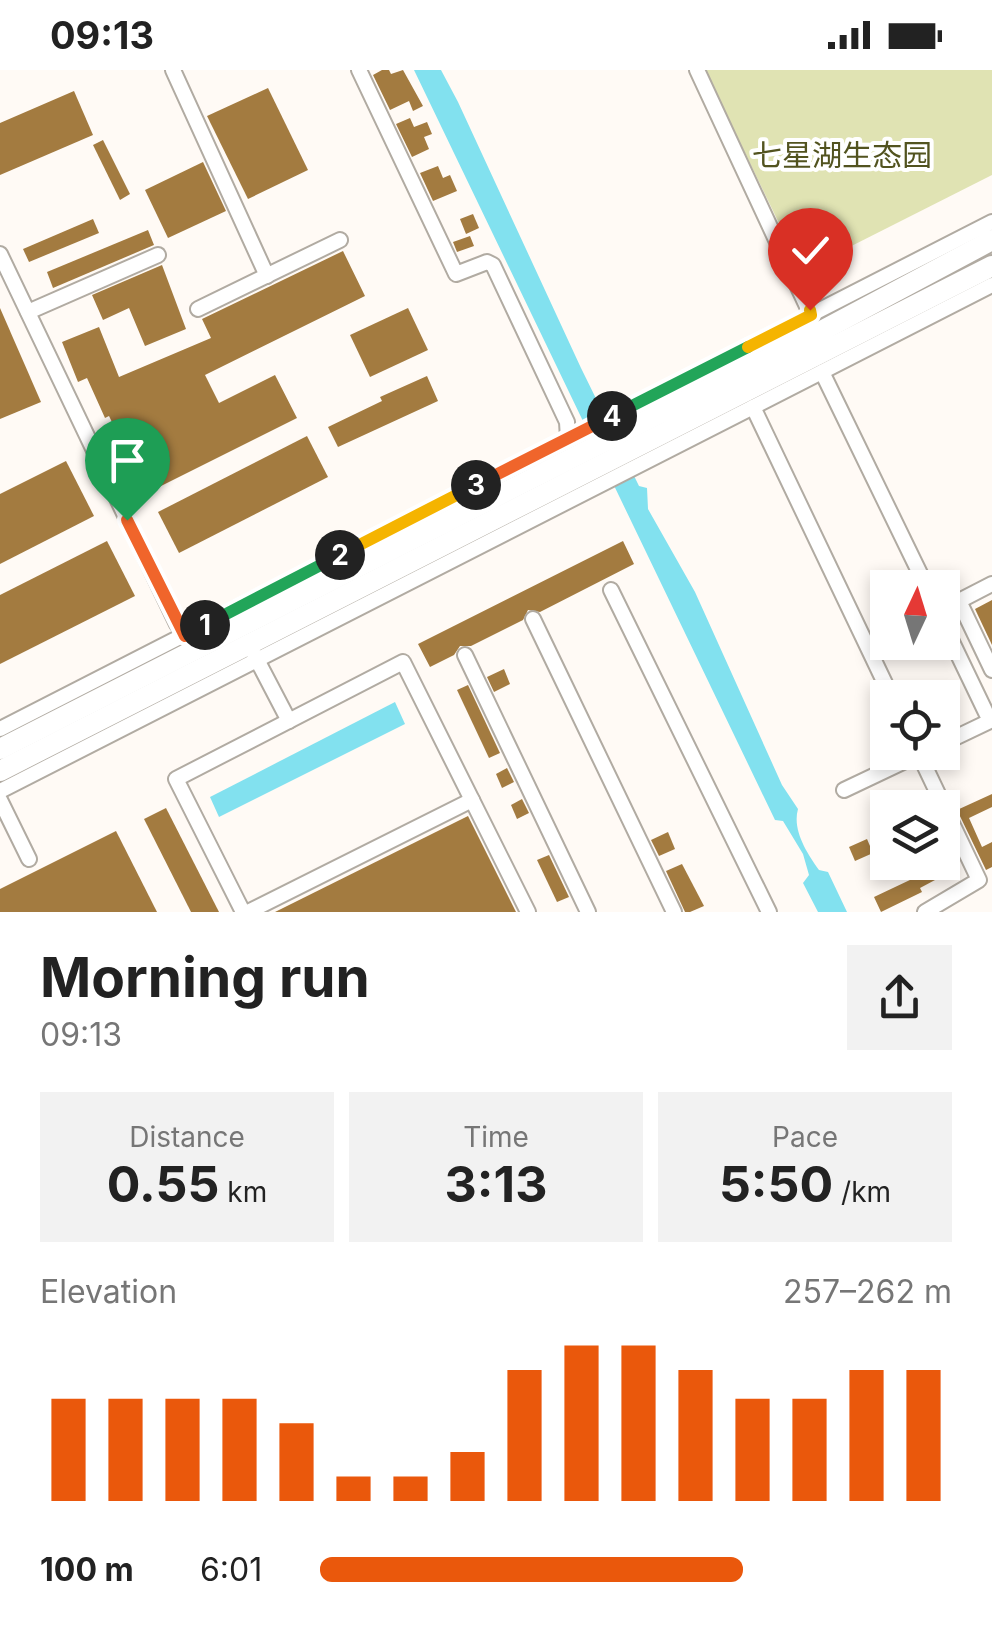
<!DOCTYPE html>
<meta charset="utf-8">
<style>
:root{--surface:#fff;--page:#f2f2f2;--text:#222;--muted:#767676;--accent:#ea580c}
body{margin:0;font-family:Inter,"Noto Sans SC",sans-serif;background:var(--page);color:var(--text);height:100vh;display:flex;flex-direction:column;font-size:38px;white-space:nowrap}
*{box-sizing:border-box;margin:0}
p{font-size:32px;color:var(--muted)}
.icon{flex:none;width:55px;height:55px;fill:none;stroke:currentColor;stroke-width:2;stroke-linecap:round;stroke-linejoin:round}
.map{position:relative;height:842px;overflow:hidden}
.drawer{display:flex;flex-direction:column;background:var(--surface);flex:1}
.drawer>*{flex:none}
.needle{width:65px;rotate:4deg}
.tools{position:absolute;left:870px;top:500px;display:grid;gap:20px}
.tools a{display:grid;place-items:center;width:90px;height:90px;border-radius:0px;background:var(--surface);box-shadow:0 5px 15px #0003;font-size:50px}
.pin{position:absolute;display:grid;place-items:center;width:85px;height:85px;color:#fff;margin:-102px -42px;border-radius:50% 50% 50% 0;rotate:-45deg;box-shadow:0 0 10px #0007}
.pin .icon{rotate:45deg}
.km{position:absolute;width:50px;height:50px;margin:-25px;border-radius:50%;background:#222;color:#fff;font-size:28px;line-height:50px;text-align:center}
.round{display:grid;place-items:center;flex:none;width:105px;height:105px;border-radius:0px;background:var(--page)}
.summary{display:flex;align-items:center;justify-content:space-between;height:170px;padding:0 40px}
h1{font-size:55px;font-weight:700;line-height:75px}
.stats{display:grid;grid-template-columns:repeat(3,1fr);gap:15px;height:170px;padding:10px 40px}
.stats div{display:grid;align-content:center;border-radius:0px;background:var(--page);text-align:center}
.stats b{font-size:50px;font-weight:700}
.stats small{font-size:28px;font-weight:400}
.stats p{font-size:28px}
.chart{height:280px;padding:20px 40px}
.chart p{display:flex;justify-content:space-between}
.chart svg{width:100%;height:180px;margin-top:10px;stroke:var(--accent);stroke-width:6}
ul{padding:0 40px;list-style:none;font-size:32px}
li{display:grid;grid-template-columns:160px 120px 1fr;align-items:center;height:75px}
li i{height:25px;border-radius:12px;background:var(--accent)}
.status{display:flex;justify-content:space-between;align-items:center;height:70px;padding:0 50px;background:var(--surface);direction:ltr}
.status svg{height:28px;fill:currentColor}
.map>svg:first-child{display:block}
.green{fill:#e0e3b3}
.water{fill:#82e1ef}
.building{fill:#a37b40}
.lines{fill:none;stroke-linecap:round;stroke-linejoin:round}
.minor-casing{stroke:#b1aba2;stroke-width:18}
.highway-casing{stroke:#b1aba2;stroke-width:24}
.minor{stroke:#fff;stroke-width:14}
.highway{stroke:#fff;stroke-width:20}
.split-1-casing{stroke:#fff;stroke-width:20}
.split-2-casing{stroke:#fff;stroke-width:20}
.split-3-casing{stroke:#fff;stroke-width:20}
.split-4-casing{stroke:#fff;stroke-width:20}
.split-5-casing{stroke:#fff;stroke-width:20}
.split-6-casing{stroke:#fff;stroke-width:20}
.split-1{stroke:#f0652b;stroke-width:12}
.split-2{stroke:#22a559;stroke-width:12}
.split-3{stroke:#f5b400;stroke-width:12}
.split-4{stroke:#f0652b;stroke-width:12}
.split-5{stroke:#22a559;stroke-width:12}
.split-6{stroke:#f5b400;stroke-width:12}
.labels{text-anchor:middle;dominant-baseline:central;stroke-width:8;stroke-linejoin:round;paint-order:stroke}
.park-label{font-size:30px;fill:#52531f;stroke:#fff}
</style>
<div class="status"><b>09:13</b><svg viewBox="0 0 49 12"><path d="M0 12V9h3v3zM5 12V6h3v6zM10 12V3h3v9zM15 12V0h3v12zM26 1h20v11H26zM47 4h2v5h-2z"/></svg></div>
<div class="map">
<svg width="992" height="842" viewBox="0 0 992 842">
<rect width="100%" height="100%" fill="#fffaf5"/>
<path class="green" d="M705 0H992V105L802 201Z"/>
<g class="water">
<path d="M414 0H441L458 32 581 298 639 416 647 418 648 439 695 522 782 715 798 739C792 760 807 783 819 800L828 802 847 842H818L803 813 809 805 803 784 783 751 775 750Z"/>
<path d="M395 632 405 654 219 747 210 727Z"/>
</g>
<g class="building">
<path d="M382 0H389L391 4 403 0 423 36 413 41 409 31 390 40 373 5Z"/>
<path d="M268 18 308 100 248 129 207 46Z"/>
<path d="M74 21 93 65 0 105V53Z"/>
<path d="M410 48 414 57 427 52 432 64 424 67 429 79 412 87 396 54Z"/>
<path d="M103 70 130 124 120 130 93 75Z"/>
<path d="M203 92 226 141 168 168 145 120Z"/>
<path d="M438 96 443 108 450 105 457 121 433 131 420 103Z"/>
<path d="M473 144 479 158 466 164 460 149Z"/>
<path d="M93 149 99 163 29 192 23 179Z"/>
<path d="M148 160 154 175 53 218 47 202Z"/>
<path d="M470 166 474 176 457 182 453 172Z"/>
<path d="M343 181 365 226 205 305 219 333 275 305 297 348 147 423 109 346 105 348 87 308 78 312 62 272 99 257 119 307 211 268 202 249Z"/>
<path d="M162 195 186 259 145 276 129 238 103 250 92 225Z"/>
<path d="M0 238 41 332 0 349Z"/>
<path d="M408 238 428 280 370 307 350 265Z"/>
<path d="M427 306 438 331 338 377 328 357 382 331 380 327Z"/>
<path d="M307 366 328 407 179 483 158 442Z"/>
<path d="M66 391 94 446 0 494V424Z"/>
<path d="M107 471 135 526 0 594V525Z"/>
<path d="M623 471 634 494 540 542 528 540 523 550 471 576H460L454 585 430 597 418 574Z"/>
<path d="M992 530V575L975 539Z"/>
<path d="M504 599 510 614 494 622 487 607Z"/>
<path d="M468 615 500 683 489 688 457 620Z"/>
<path d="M507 698 514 712 502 718 496 704Z"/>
<path d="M992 724V737L969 748 982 777 992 772V797L986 800 957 740Z"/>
<path d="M522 729 529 743 517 749 511 735Z"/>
<path d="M166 738 219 842H191L144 749Z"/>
<path d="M468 746 516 842H275Z"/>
<path d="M116 761 157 842H0V819Z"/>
<path d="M668 762 675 779 659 786 651 770Z"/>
<path d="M867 769 873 783 855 791 849 777Z"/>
<path d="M549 785 569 827 557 832 537 790Z"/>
<path d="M682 794 704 836 690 842H685L666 801Z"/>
<path d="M931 800 935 810 920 818 922 822 881 842 874 827Z"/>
</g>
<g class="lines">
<g class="minor-casing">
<g id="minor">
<path d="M173 0 267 206"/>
<path d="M359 0 456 204 487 192 493 195 567 352 568 369"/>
<path d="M697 0 811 245"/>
<path d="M0 184 177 554 188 569"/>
<path d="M198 239 340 170"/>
<path d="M28 242 158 185"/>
<path d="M822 302 927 518"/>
<path d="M753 337 892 628"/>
<path d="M992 514 959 531 992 600"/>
<path d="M611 520 769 842"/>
<path d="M533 549 674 842"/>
<path d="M942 551 990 651 942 674"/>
<path d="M254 584 289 651"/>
<path d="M465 585 588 842"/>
<path d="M0 659 992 152"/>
<path d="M918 682 979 810 925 842"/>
<path d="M844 720 924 682"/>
<path d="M0 721 992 215"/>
<path d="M0 730 29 789"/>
<path d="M243 842 176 709 403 592 528 842"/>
<path d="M248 842 472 730"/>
</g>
</g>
<g class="highway-casing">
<g id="highway">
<path d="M0 679 816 264 992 170"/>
<path d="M0 701 992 196"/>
</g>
</g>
<use href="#minor" class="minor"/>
<use href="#highway" class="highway"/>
</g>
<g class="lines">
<g class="split-1-casing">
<path id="split-1" d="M127 450 185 566 205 555"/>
</g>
<g class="split-2-casing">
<path id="split-2" d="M205 555 340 485"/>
</g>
<g class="split-3-casing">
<path id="split-3" d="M340 485 476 415"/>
</g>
<g class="split-4-casing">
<path id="split-4" d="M476 415 612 346"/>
</g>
<g class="split-5-casing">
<path id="split-5" d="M612 346 748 277"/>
</g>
<g class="split-6-casing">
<path id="split-6" d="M748 277 811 245 810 240"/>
</g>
<use href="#split-1" class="split-1"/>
<use href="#split-2" class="split-2"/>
<use href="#split-3" class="split-3"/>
<use href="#split-4" class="split-4"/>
<use href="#split-5" class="split-5"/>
<use href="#split-6" class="split-6"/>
</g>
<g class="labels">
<g class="park-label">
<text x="842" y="85">七星湖生态园</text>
</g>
</g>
</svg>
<div class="tools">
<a><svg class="needle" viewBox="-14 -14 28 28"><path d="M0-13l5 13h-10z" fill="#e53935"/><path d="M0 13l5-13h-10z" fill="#767676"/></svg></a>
<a><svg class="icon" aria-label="locate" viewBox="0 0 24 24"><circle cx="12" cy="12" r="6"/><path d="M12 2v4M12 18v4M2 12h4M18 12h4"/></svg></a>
<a><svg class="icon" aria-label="layers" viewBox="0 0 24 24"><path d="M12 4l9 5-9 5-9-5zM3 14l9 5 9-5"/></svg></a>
</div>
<div class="pin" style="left:127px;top:450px;background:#1e9e55"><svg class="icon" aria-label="arrive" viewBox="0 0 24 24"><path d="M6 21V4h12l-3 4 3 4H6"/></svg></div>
<div class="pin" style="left:810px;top:240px;background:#d93025"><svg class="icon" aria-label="check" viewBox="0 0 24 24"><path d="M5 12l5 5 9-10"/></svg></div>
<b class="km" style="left:205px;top:555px">1</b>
<b class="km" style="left:340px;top:485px">2</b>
<b class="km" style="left:476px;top:415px">3</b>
<b class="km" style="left:612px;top:346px">4</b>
</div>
<section class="drawer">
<div class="summary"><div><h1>Morning run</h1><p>09:13</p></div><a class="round"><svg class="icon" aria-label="share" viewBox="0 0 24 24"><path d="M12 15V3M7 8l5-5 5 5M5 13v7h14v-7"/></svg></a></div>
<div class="stats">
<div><p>Distance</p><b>0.55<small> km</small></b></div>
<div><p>Time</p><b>3:13</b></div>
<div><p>Pace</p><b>5:50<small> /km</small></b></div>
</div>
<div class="chart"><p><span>Elevation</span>257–262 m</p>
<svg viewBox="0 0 160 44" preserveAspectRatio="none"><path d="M5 44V19M15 44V19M25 44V19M35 44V19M45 44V25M55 44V38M65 44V38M75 44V32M85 44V12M95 44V6M105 44V6M115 44V12M125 44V19M135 44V19M145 44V12M155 44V12"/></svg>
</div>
<ul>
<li><b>100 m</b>6:01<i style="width:67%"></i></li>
</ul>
</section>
